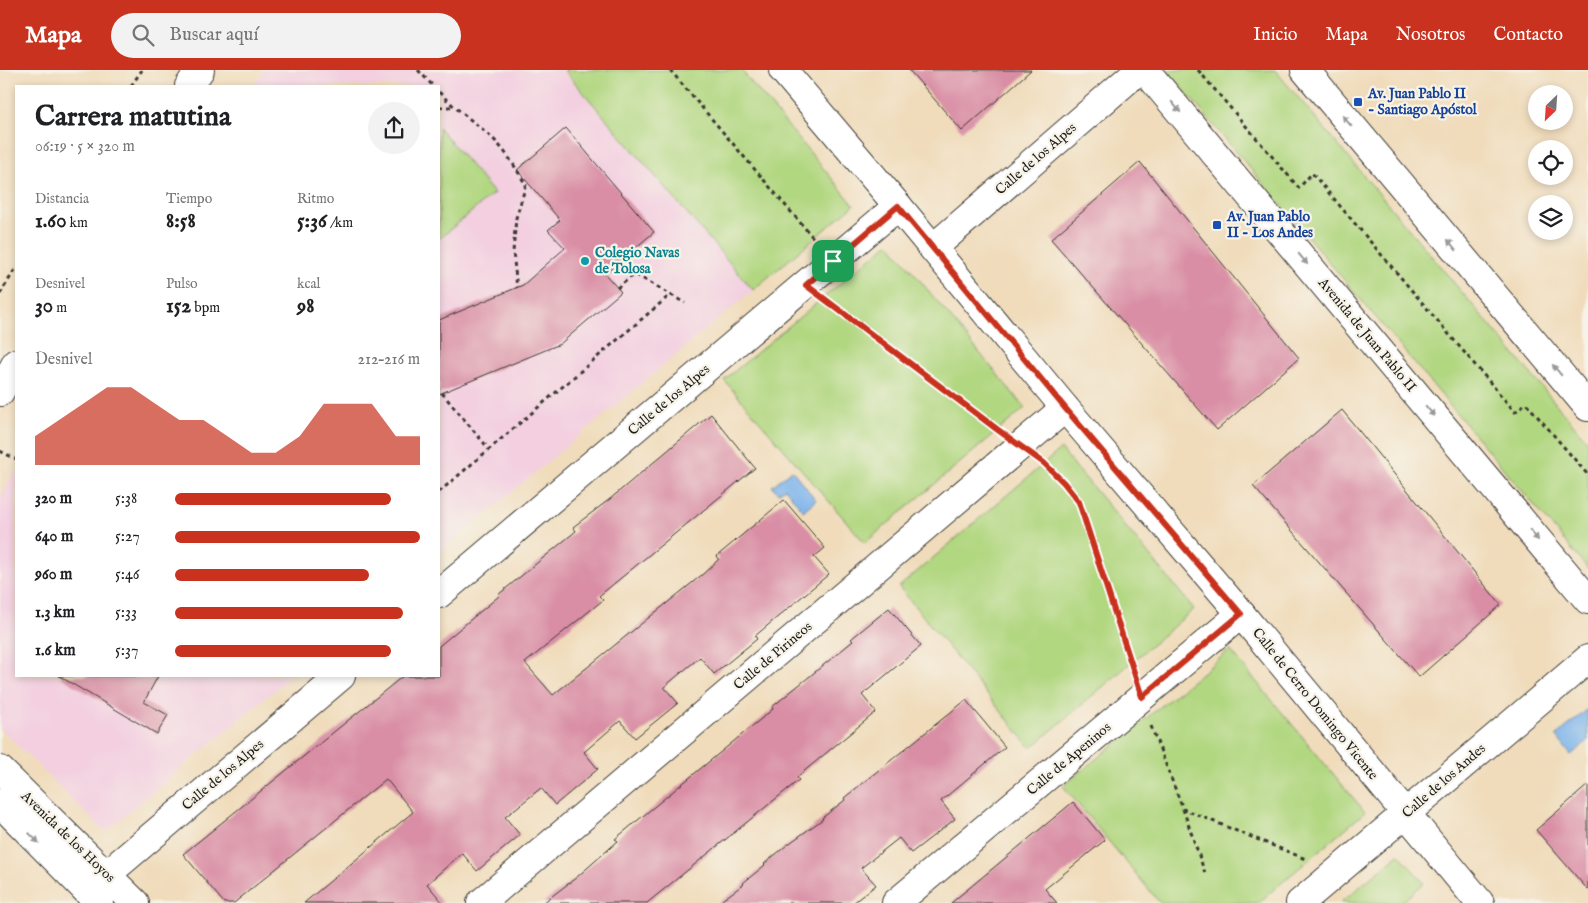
<!DOCTYPE html>
<html lang="es">
<meta charset="utf-8">
<style>
:root{--surface:#fff;--page:#f2f2f2;--text:#202124;--muted:#757577;--accent:#c8321e}
body{margin:0;font-family:"IM FELL English",serif;background:var(--page);color:var(--text);height:100vh;display:flex;flex-direction:column;font-size:19px;white-space:nowrap}
*{box-sizing:border-box;margin:0}
p{font-size:16px;color:var(--muted)}
.icon{flex:none;width:28px;height:28px;fill:none;stroke:currentColor;stroke-width:2;stroke-linecap:round;stroke-linejoin:round}
.map{position:relative;flex:1;overflow:hidden}
.panel{position:absolute;left:15px;top:15px;width:425px;height:592px;display:flex;flex-direction:column;background:var(--surface);border-radius:0px;box-shadow:0 2px 8px #0003}
.panel>*{flex:none}
.needle{width:32px;rotate:205deg}
.controls{position:absolute;left:1528px;top:15px;display:grid;gap:10px}
.controls a{display:grid;place-items:center;width:45px;height:45px;border-radius:50%;background:var(--surface);box-shadow:0 2px 8px #0003;font-size:25px}
.pin{position:absolute;display:grid;place-items:center;width:42px;height:42px;color:#fff;margin:-21px;border-radius:10px;box-shadow:0 2px 8px #0006}
.round{display:grid;place-items:center;flex:none;width:52px;height:52px;border-radius:26px;background:var(--page)}
.overview{display:flex;align-items:center;justify-content:space-between;height:85px;padding:0 20px}
h1{font-size:28px;font-weight:700;line-height:38px}
.metrics{display:grid;grid-template-columns:repeat(3,1fr);gap:8px;height:85px;padding:5px 20px}
.metrics div{display:grid;align-content:center}
.metrics b{font-size:21px;font-weight:700}
.metrics small{font-size:14px;font-weight:400}
.metrics p{font-size:14px}
.chart{height:140px;padding:10px 20px}
.chart p{display:flex;justify-content:space-between}
.chart svg{width:100%;height:90px;margin-top:5px;fill:var(--accent);opacity:.7}
ul{padding:0 20px;list-style:none;font-size:16px}
li{display:grid;grid-template-columns:80px 60px 1fr;align-items:center;height:38px}
li i{height:12px;border-radius:6px;background:var(--accent)}
header{display:flex;align-items:center;gap:30px;box-sizing:border-box;height:70px;padding:0 25px;background:var(--accent);color:#fff}
header strong{font-size:24px}
nav{display:flex;gap:28px;margin-inline-start:auto;font-size:18px}
.search{width:350px;height:45px;background:var(--page);display:flex;align-items:center;gap:12px;box-sizing:border-box;padding:0 18px;border-radius:28px;color:var(--muted);font-size:19px}
.map>svg:first-child{display:block}
.built{fill:#f3cfe0}
.green{fill:#b1d780;stroke:#667a4e}
.water{fill:#7cb3eb;stroke:#4c6884}
.building{fill:#d98ea5}
.lines{fill:none;stroke-linecap:round;stroke-linejoin:round}
.minor-casing{stroke:#3c3934;stroke-width:30}
.path{stroke:#3c3934;stroke-width:3;stroke-dasharray:4 4;stroke-linecap:butt}
.minor{stroke:#fff;stroke-width:28}
.oneway{fill:#999}
.route-casing{stroke:#fff;stroke-width:10}
.route{stroke:#c8321e;stroke-width:6}
.transit-dot{fill:#1a4fb4;stroke:#f7f3e8;stroke-width:2}
.culture-dot{fill:#0f9aa8;stroke:#f7f3e8;stroke-width:2}
.labels{text-anchor:middle;dominant-baseline:central;stroke-width:4.5;stroke-linejoin:round;paint-order:stroke}
.transit-label{font-size:14px;font-weight:bold;fill:#164399;stroke:#f7f3e8;text-anchor:start}
.street-label{font-size:14px;fill:#1c1c1c;stroke:#f7f3e8}
.culture-label{font-size:14px;font-weight:bold;fill:#0d838f;stroke:#f7f3e8;text-anchor:start}
</style>
<header>
<strong>Mapa</strong>
<div class="search"><svg class="icon" aria-label="search" viewBox="0 0 24 24"><circle cx="10" cy="10" r="6"/><path d="M15 15l6 6"/></svg>Buscar aquí</div>
<nav><a>Inicio</a><a>Mapa</a><a>Nosotros</a><a>Contacto</a></nav>
</header>
<div class="map">
<svg width="1588" height="833" viewBox="0 0 1588 833">
<rect width="100%" height="100%" fill="#f7f3e8"/>
<filter id="ink" filterUnits="userSpaceOnUse"><feTurbulence type="fractalNoise" baseFrequency=".02" numOctaves="2"/><feDisplacementMap in="SourceGraphic" scale="10" xChannelSelector="R" yChannelSelector="G"/><feConvolveMatrix kernelMatrix="1 2 1 2 8 2 1 2 1" color-interpolation-filters="sRGB"/></filter>
<filter id="wash" filterUnits="userSpaceOnUse"><feTurbulence type="fractalNoise" baseFrequency=".0096" numOctaves="4" result="noise"/><feDisplacementMap in="SourceGraphic" scale="20" xChannelSelector="R" yChannelSelector="G"/><feGaussianBlur stdDeviation="1.12" result="paint"/><feColorMatrix in="noise" values="0 0 0 0 0 0 0 0 0 0 0 0 0 0 0 0 0 1.4 0 .05"/><feComposite in="paint" operator="in"/></filter>
<g filter="url(#wash)">
<rect width="100%" height="100%" fill="#f0dcbb"/>
<g class="built">
<path d="M264 0H563L753 220 439 483V16H254Z"/>
<path d="M16 398V606H291L105 762 0 658V429Z"/>
</g>
<g class="green">
<path d="M564 0H741L854 135 753 220Z"/>
<path d="M1167 0H1275L1588 372V499Z"/>
<path d="M439 58 494 123 439 169Z"/>
<path d="M889 173 1025 338 865 473 724 310Z"/>
<path d="M1061 379 1194 539 1031 678 899 517Z"/>
<path d="M1230 580 1365 742 1258 833H1160L1063 716Z"/>
<path d="M1399 784 1424 813 1401 833H1340Z"/>
</g>
<g class="water">
<path d="M792 400 816 430 803 441 785 418 778 423 772 416Z"/>
<path d="M1588 639V671L1571 685 1556 666Z"/>
</g>
<g id="blocks">
<g class="building">
<path d="M909 0H1031L962 61Z"/>
<path d="M566 58 654 162 605 204 621 222 560 274 439 324V250L523 215 565 178 548 160 560 150 517 100Z"/>
<path d="M1140 92 1299 288 1217 360 1051 169Z"/>
<path d="M1342 340 1501 535 1419 607 1253 416Z"/>
<path d="M711 344 755 398 599 526 603 530 525 593 553 625 703 504 719 489 717 486 784 430 825 478 814 487 829 504 755 566 757 569 714 604 700 587 664 617 678 633 635 668 620 651 584 682 598 699 555 735 541 718 505 747 520 765 477 801 462 783 427 814 443 833H304L413 742 386 709 234 833H224L183 784 403 606H439V576L499 526 498 525 576 461 573 457 610 429Z"/>
<path d="M889 538 921 576 862 625 876 642 797 707 799 710 647 833H543L577 807 618 771 615 769 773 639 772 637 853 571 851 569Z"/>
<path d="M59 606H158L144 632 168 645 157 664Z"/>
<path d="M966 630 1005 677 941 731 955 749 911 783 899 768 861 798 876 815 853 833H718L744 814 743 813 765 795 764 794 787 775 823 749 822 748 845 730 844 728Z"/>
<path d="M1588 715V820L1536 760Z"/>
<path d="M1073 732 1105 770 1045 819 1057 833H951Z"/>
</g>
</g>
</g>
<g filter="url(#ink)">
<use href="#blocks" fill-opacity="0" stroke="#3c3934" stroke-width="1"/>
<g class="lines">
<g class="minor-casing">
<g id="minor">
<path d="M783 0 898 136 1065 338 1241 544 1480 833"/>
<path d="M1145 0 1588 530"/>
<path d="M1305 0 1588 337"/>
<path d="M189 16 200 0"/>
<path d="M933 178 1139 0"/>
<path d="M0 322 16 293"/>
<path d="M439 524 898 136"/>
<path d="M0 700 135 833"/>
<path d="M0 733 99 833"/>
<path d="M87 821 341 606"/>
<path d="M481 833 1065 338"/>
<path d="M896 833 1241 544"/>
<path d="M1300 833 1588 589"/>
</g>
</g>
<g class="path">
<path d="M418 0 433 16"/>
<path d="M670 0 815 170"/>
<path d="M1198 0 1299 118 1312 103 1515 342 1526 333 1588 405"/>
<path d="M131 16 142 0"/>
<path d="M439 22C454 38 472 50 489 65 505 79 515 97 526 115L516 148 513 182 517 218"/>
<path d="M439 37H453"/>
<path d="M617 218 635 204 685 233"/>
<path d="M0 224 16 198"/>
<path d="M827 232 996 359"/>
<path d="M442 323 489 379"/>
<path d="M0 381 16 389"/>
<path d="M1044 393 1064 413 1079 432 1132 598"/>
<path d="M439 422 670 225"/>
<path d="M1151 656 1183 739 1308 790"/>
<path d="M1183 739 1205 803"/>
</g>
<use href="#minor" class="minor"/>
</g>
<defs><path id="oneway-solid" d="M-6-.8H1V-3.2L6.5 0L1 3.2V.8H-6Z" transform="scale(1.25)"/></defs>
<g class="oneway">
<use href="#oneway-solid" transform="translate(1176 37) rotate(50)"/>
<use href="#oneway-solid" transform="translate(1347 51) rotate(-130)"/>
<use href="#oneway-solid" transform="translate(1452 175) rotate(-130)"/>
<use href="#oneway-solid" transform="translate(1303 189) rotate(50)"/>
<use href="#oneway-solid" transform="translate(1557 300) rotate(-130)"/>
<use href="#oneway-solid" transform="translate(1430 341) rotate(50)"/>
<use href="#oneway-solid" transform="translate(1534 465) rotate(50)"/>
<use href="#oneway-solid" transform="translate(34 768) rotate(45)"/>
</g>
</g>
<g class="lines" filter="url(#ink)">
<g class="route-casing">
<path id="route" d="M898 136 1065 338 1241 544 1142 627 1079 432 1064 413 1044 393 998 360 806 215Z"/>
</g>
<use href="#route" class="route"/>
</g>
<g class="transit-dot">
<rect x="1353" y="27" width="10" height="10" rx="2.5"/>
<rect x="1212" y="150" width="10" height="10" rx="2.5"/>
</g>
<circle class="culture-dot" cx="585" cy="191" r="5"/>
<g class="labels">
<g class="transit-label">
<text x="1368" y="24">Av. Juan Pablo II<tspan x="1368" dy="16">- Santiago Apóstol</tspan></text>
<text x="1227" y="147">Av. Juan Pablo<tspan x="1227" dy="16">II - Los Andes</tspan></text>
</g>
<g class="street-label">
<text transform="translate(1036 89) rotate(-41)">Calle de los Alpes</text>
<text transform="translate(1367 265) rotate(50)">Avenida de Juan Pablo II</text>
<text transform="translate(669 330) rotate(-40)">Calle de los Alpes</text>
<text transform="translate(773 586) rotate(-40)">Calle de Pirineos</text>
<text transform="translate(1315 634) rotate(51)">Calle de Cerro Domingo Vicente</text>
<text transform="translate(1069 689) rotate(-40)">Calle de Apeninos</text>
<text transform="translate(223 705) rotate(-40)">Calle de los Alpes</text>
<text transform="translate(1444 711) rotate(-41)">Calle de los Andes</text>
<text transform="translate(68 767) rotate(44)">Avenida de los Hoyos</text>
</g>
<g class="culture-label">
<text x="595" y="183">Colegio Navas<tspan x="595" dy="16">de Tolosa</tspan></text>
</g>
</g>
</svg>
<div class="controls">
<a><svg class="needle" viewBox="-14 -14 28 28"><path d="M0-13l5 13h-10z" fill="#e53935"/><path d="M0 13l5-13h-10z" fill="#757577"/></svg></a>
<a><svg class="icon" aria-label="locate" viewBox="0 0 24 24"><circle cx="12" cy="12" r="6"/><path d="M12 2v4M12 18v4M2 12h4M18 12h4"/></svg></a>
<a><svg class="icon" aria-label="layers" viewBox="0 0 24 24"><path d="M12 4l9 5-9 5-9-5zM3 14l9 5 9-5"/></svg></a>
</div>
<div class="pin" style="left:833px;top:191px;background:#1e9e55"><svg class="icon" aria-label="arrive" viewBox="0 0 24 24"><path d="M6 21V4h12l-3 4 3 4H6"/></svg></div>
<section class="panel">
<div class="overview"><div><h1>Carrera matutina</h1><p>06:19 · 5 × 320 m</p></div><a class="round"><svg class="icon" aria-label="share" viewBox="0 0 24 24"><path d="M12 15V3M7 8l5-5 5 5M5 13v7h14v-7"/></svg></a></div>
<div class="metrics">
<div><p>Distancia</p><b>1.60<small> km</small></b></div>
<div><p>Tiempo</p><b>8:58</b></div>
<div><p>Ritmo</p><b>5:36<small> /km</small></b></div>
</div>
<div class="metrics">
<div><p>Desnivel</p><b>30<small> m</small></b></div>
<div><p>Pulso</p><b>152<small> bpm</small></b></div>
<div><p>kcal</p><b>98</b></div>
</div>
<div class="chart"><p><span>Desnivel</span>212–216 m</p>
<svg viewBox="0 0 160 44" preserveAspectRatio="none"><path d="M0 44V30L10 22L20 14L30 6L40 6L50 14L60 22L70 22L80 30L90 38L100 38L110 30L120 14L130 14L140 14L150 30L160 30V44z"/></svg>
</div>
<ul>
<li><b>320 m</b>5:38<i style="width:88%"></i></li>
<li><b>640 m</b>5:27<i style="width:100%"></i></li>
<li><b>960 m</b>5:46<i style="width:79%"></i></li>
<li><b>1.3 km</b>5:33<i style="width:93%"></i></li>
<li><b>1.6 km</b>5:37<i style="width:88%"></i></li>
</ul>
</section>
</div>
